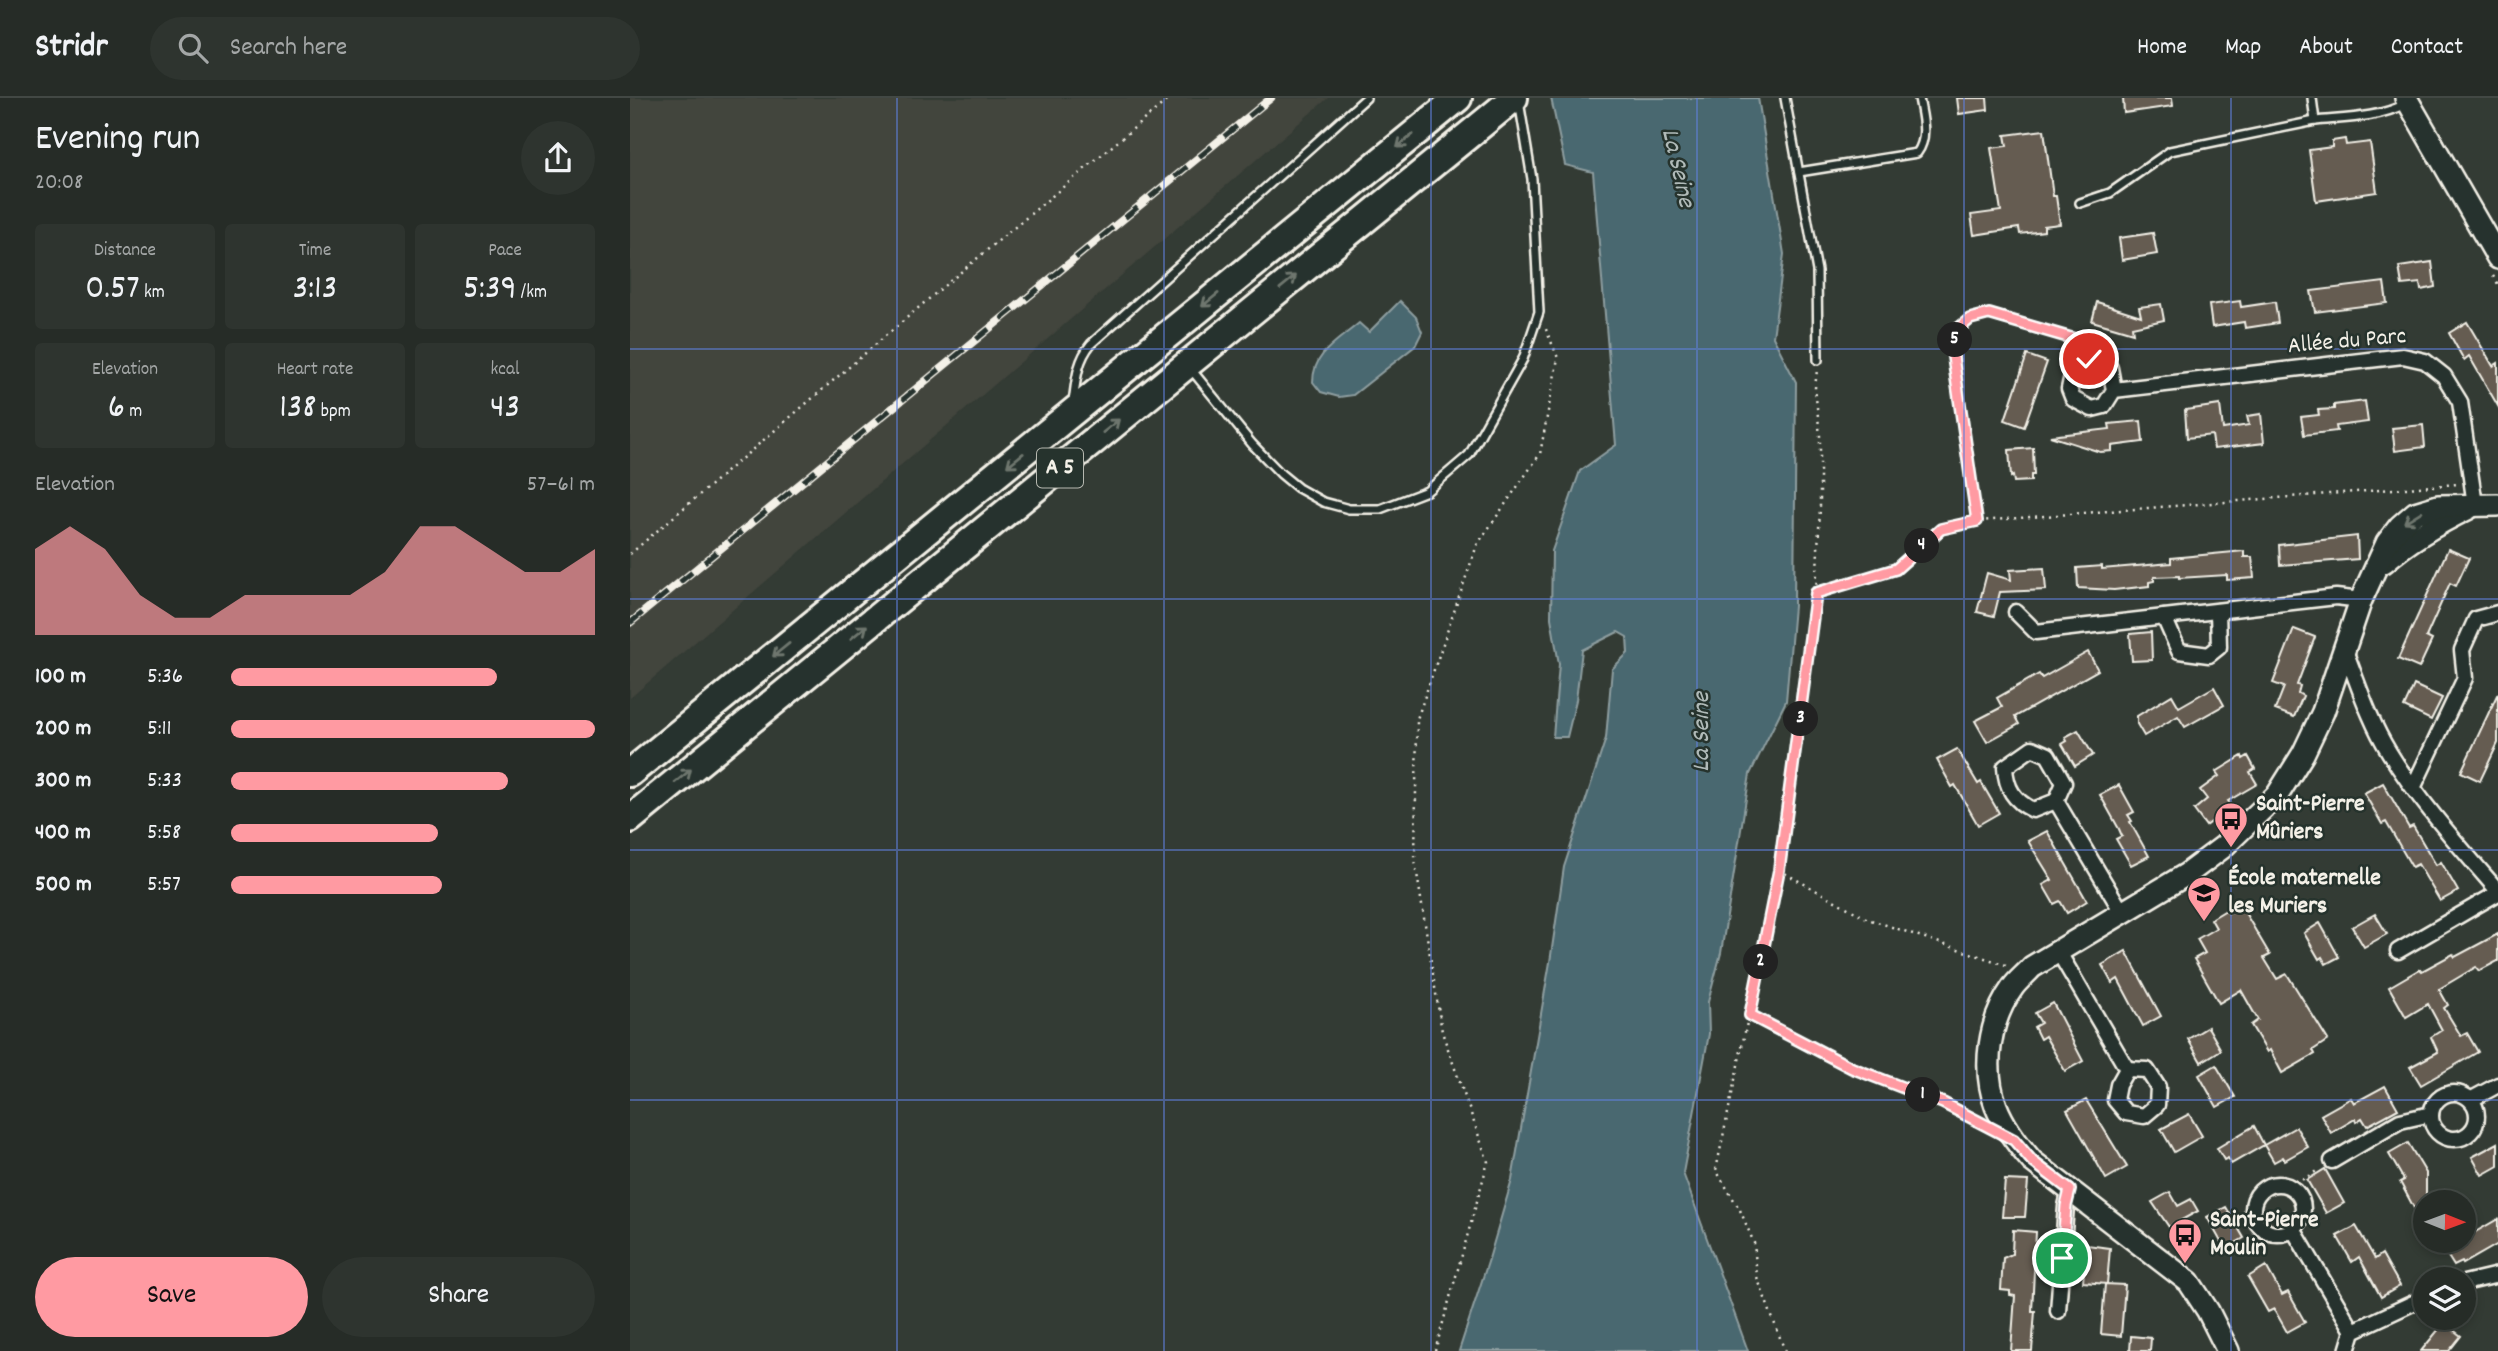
<!DOCTYPE html>
<meta charset="utf-8">
<style>
:root{--surface:#262c27;--page:#2e342f;--text:#f1f3f6;--muted:#a4a7a7;--line:#424844;--accent:#ff9aa2}
body{margin:0;font-family:Dekko,sans-serif;background:var(--page);color:var(--text);height:100vh;display:flex;flex-direction:column;font-size:26px;white-space:nowrap}
*{box-sizing:border-box;margin:0}
p{font-size:23px;color:var(--muted)}
.icon{flex:none;width:38px;height:38px;fill:none;stroke:currentColor;stroke-width:2;stroke-linecap:round;stroke-linejoin:round}
.map{position:relative;flex:1;overflow:hidden}
.details{display:flex;flex-direction:column;background:var(--surface);width:630px}
.details>*{flex:none}
.needle{width:46px;rotate:91deg}
.fabs{position:absolute;left:1783px;top:1092px;display:grid;gap:14px}
.fabs a{display:grid;place-items:center;width:63px;height:63px;border-radius:50%;background:var(--surface);box-shadow:0 4px 10px #0003,0 0 0 2px var(--line);font-size:35px}
.pin{position:absolute;display:grid;place-items:center;width:60px;height:60px;color:#fff;margin:-30px;border:4px solid #fff;border-radius:50%;box-shadow:0 2px 7px #0007}
.km{position:absolute;width:35px;height:35px;margin:-18px;border-radius:50%;background:#222;color:#fff;font-size:19px;line-height:35px;text-align:center}
.round{display:grid;place-items:center;flex:none;width:74px;height:74px;border-radius:37px;background:var(--page)}
.summary{display:flex;align-items:center;justify-content:space-between;height:119px;padding:0 35px}
h1{font-size:38px;font-weight:600;line-height:52px}
.figures{display:grid;grid-template-columns:repeat(3,1fr);gap:10px;height:119px;padding:7px 35px}
.figures div{display:grid;align-content:center;border-radius:7px;background:var(--page);text-align:center}
.figures b{font-size:35px;font-weight:600}
.figures small{font-size:19px;font-weight:400}
.figures p{font-size:19px}
.chart{height:196px;padding:14px 35px}
.chart p{display:flex;justify-content:space-between}
.chart svg{width:100%;height:126px;margin-top:7px;fill:var(--accent);opacity:.7}
.button{display:flex;gap:14px;margin-top:auto;padding:14px 35px}
.button a{flex:1;height:80px;border-radius:42px;background:var(--accent);color:#111;font-size:28px;font-weight:600;line-height:80px;text-align:center}
.button a+a{background:var(--page);color:var(--text)}
ul{padding:0 35px;list-style:none;font-size:23px}
li{display:grid;grid-template-columns:112px 84px 1fr;align-items:center;height:52px}
li i{height:18px;border-radius:9px;background:var(--accent)}
header{display:flex;align-items:center;gap:42px;box-sizing:border-box;height:98px;padding:0 35px;background:var(--surface);border-bottom:2px solid var(--line)}
header strong{font-size:33px}
nav{display:flex;gap:38px;margin-inline-start:auto;font-size:24px}
.search{width:490px;height:63px;background:var(--page);display:flex;align-items:center;gap:18px;box-sizing:border-box;padding:0 24px;border-radius:38px;color:var(--muted);font-size:26px}
main{display:flex;flex:1;min-height:0}
.map>svg:first-child{display:block}
.built{fill:#42453d}
.water{fill:#4a6770;stroke:#8e9ea0;stroke-width:2}
.building{fill:#655b51;stroke:#f4f1e8;stroke-width:2}
.lines{fill:none;stroke-linecap:round;stroke-linejoin:round}
.lane-casing{stroke:#f4f1e8;stroke-width:12}
.street-casing{stroke:#f4f1e8;stroke-width:19}
.secondary-casing{stroke:#f4f1e8;stroke-width:26}
.highway-casing{stroke:#f4f1e8;stroke-width:32}
.path{stroke:#f4f1e8;stroke-width:2.5;stroke-dasharray:2 5;stroke-linecap:butt}
.lane{stroke:#26332d;stroke-width:7}
.street{stroke:#26332d;stroke-width:14}
.secondary{stroke:#26332d;stroke-width:21}
.highway{stroke:#26332d;stroke-width:26}
.rail-casing{stroke:#f4f1e8;stroke-width:8}
.rail{stroke:#26332d;stroke-width:5;stroke-dasharray:16;stroke-linecap:butt}
.oneway{stroke:#6e766e}
.route-casing{stroke:#fff;stroke-width:14}
.route{stroke:#ff9aa2;stroke-width:9}
.grid{fill:none;stroke:#5e7fdd;stroke-width:2;stroke-opacity:0.55}
.labels{text-anchor:middle;dominant-baseline:central;stroke-width:5;stroke-linejoin:round;paint-order:stroke}
.shield{fill:#26332d;stroke:#b6b8b0;stroke-width:2}
.shield-label{font-size:23px;font-weight:bold;fill:#f4f1e8}
.street-label{font-size:24px;fill:#f4f1e8;stroke:#26332d}
.poi-label{font-size:24px;font-weight:bold;fill:#f4f1e8;stroke:#26332d;text-anchor:start}
.water-label{font-size:26px;font-style:italic;fill:#b0bab8;stroke:#26332d}
</style>
<header>
<strong>Stridr</strong>
<div class="search"><svg class="icon" aria-label="search" viewBox="0 0 24 24"><circle cx="10" cy="10" r="6"/><path d="M15 15l6 6"/></svg>Search here</div>
<nav><a>Home</a><a>Map</a><a>About</a><a>Contact</a></nav>
</header>
<main>
<section class="details">
<div class="summary"><div><h1>Evening run</h1><p>20:08</p></div><a class="round"><svg class="icon" aria-label="share" viewBox="0 0 24 24"><path d="M12 15V3M7 8l5-5 5 5M5 13v7h14v-7"/></svg></a></div>
<div class="figures">
<div><p>Distance</p><b>0.57<small> km</small></b></div>
<div><p>Time</p><b>3:13</b></div>
<div><p>Pace</p><b>5:39<small> /km</small></b></div>
</div>
<div class="figures">
<div><p>Elevation</p><b>6<small> m</small></b></div>
<div><p>Heart rate</p><b>138<small> bpm</small></b></div>
<div><p>kcal</p><b>43</b></div>
</div>
<div class="chart"><p><span>Elevation</span>57–61 m</p>
<svg viewBox="0 0 160 44" preserveAspectRatio="none"><path d="M0 44V14L10 6L20 14L30 30L40 38L50 38L60 30L70 30L80 30L90 30L100 22L110 6L120 6L130 14L140 22L150 22L160 14V44z"/></svg>
</div>
<ul>
<li><b>100 m</b>5:36<i style="width:73%"></i></li>
<li><b>200 m</b>5:11<i style="width:100%"></i></li>
<li><b>300 m</b>5:33<i style="width:76%"></i></li>
<li><b>400 m</b>5:58<i style="width:57%"></i></li>
<li><b>500 m</b>5:57<i style="width:58%"></i></li>
</ul>
<div class="button"><a>Save</a><a>Share</a></div>
</section>
<div class="map">
<svg width="1868" height="1253" viewBox="0 0 1868 1253">
<rect width="100%" height="100%" fill="#333b34"/>
<filter id="ink" filterUnits="userSpaceOnUse"><feTurbulence type="fractalNoise" baseFrequency=".0143" numOctaves="2"/><feDisplacementMap in="SourceGraphic" scale="14" xChannelSelector="R" yChannelSelector="G"/><feConvolveMatrix kernelMatrix="1 2 1 2 8 2 1 2 1" color-interpolation-filters="sRGB"/></filter>
<g filter="url(#ink)">
<path class="built" d="M0 0H698L0 600Z"/>
<g class="water">
<path d="M921 0H1128L1154 156 1143 239 1166 284 1164 508 1156 603 1120 676 1091 855 1078 904 1079 936 1053 1075 1118 1253H829L859 1161 882 1082 920 864 934 769 976 640 982 571 998 555 997 539 988 534 952 552 946 602 937 639H923L929 566 921 520 922 453 950 373 986 347 963 74 935 67Z"/>
<path d="M770 203 786 219 792 234 785 248 723 297 709 299 691 294 683 284C683 255 708 243 729 225L739 234Z"/>
</g>
<g class="building">
<path d="M1327 0H1357L1358 12 1329 16Z"/>
<path d="M1493 0H1542L1543 8 1494 15Z"/>
<path d="M1414 32 1423 98H1426L1430 126 1414 128V133L1390 136 1389 130 1344 137 1341 117 1371 113 1361 50 1377 48 1375 37Z"/>
<path d="M1715 41 1716 47 1740 44 1747 94 1686 103 1679 52 1702 49V43Z"/>
<path d="M1523 135 1527 156 1492 162 1489 140Z"/>
<path d="M1802 164 1805 189 1791 192 1790 185 1772 187 1769 169Z"/>
<path d="M1754 184 1757 205 1685 214 1681 193Z"/>
<path d="M1610 203 1611 209 1645 204 1648 225 1615 230 1614 224 1582 229 1579 207Z"/>
<path d="M1467 204 1511 218 1509 209 1531 206 1534 222 1502 229 1503 235 1462 223Z"/>
<path d="M1837 224 1863 268 1868 265V308L1839 258 1834 262 1819 235Z"/>
<path d="M1397 257 1417 264 1394 329 1375 322Z"/>
<path d="M1735 303 1738 324 1706 328 1707 333 1674 337 1671 319 1689 317 1688 312 1704 311V307Z"/>
<path d="M1590 307 1593 331 1619 327 1617 318 1631 316 1634 345 1584 351 1582 337 1557 340 1555 312Z"/>
<path d="M1511 323 1513 344 1482 348V353L1470 354 1420 338 1480 331 1479 326Z"/>
<path d="M1793 327 1795 349 1765 353 1762 330Z"/>
<path d="M1403 350 1404 377H1401V383L1384 384 1383 378 1381 379 1379 352Z"/>
<path d="M1727 438 1728 461 1650 467 1649 447Z"/>
<path d="M1818 451 1839 460 1826 488 1820 485 1796 539 1802 542 1789 570 1768 561Z"/>
<path d="M1614 453V459H1622L1624 480 1597 482V477L1549 480V478L1524 479V483L1519 484V488L1484 492 1448 490 1447 470 1472 468V471L1541 465V460Z"/>
<path d="M1414 470 1416 492 1370 494 1364 518 1347 514 1357 475 1381 482 1380 472Z"/>
<path d="M1664 531 1685 539 1667 587 1670 588 1668 595 1673 598 1664 619 1645 612 1654 589 1643 585Z"/>
<path d="M1521 534 1522 562 1502 563 1500 536Z"/>
<path d="M1458 554 1468 572 1385 619 1389 626 1357 644 1345 623 1372 609 1367 600 1409 576 1412 580Z"/>
<path d="M1784 587 1812 600 1801 622 1774 609Z"/>
<path d="M1584 589 1594 607 1555 629 1548 618 1514 638 1507 626V618L1542 597 1549 609Z"/>
<path d="M1868 595V645L1850 683 1831 674Z"/>
<path d="M1448 632 1463 657 1445 668 1432 646 1437 643 1435 639Z"/>
<path d="M1327 651 1348 686 1351 684 1369 715 1348 727 1325 687 1322 689 1307 662Z"/>
<path d="M1612 658 1613 661 1618 658 1625 671 1620 674 1627 686 1598 703 1602 708 1576 728 1564 712 1577 701 1570 692 1589 678 1586 674Z"/>
<path d="M1753 685 1779 730 1783 728 1806 767 1811 764 1828 793 1810 803 1788 766 1782 769 1756 724 1752 726 1734 695Z"/>
<path d="M1489 687 1504 714 1498 717 1502 723 1500 724 1519 758 1501 767 1486 741 1492 738 1489 731 1470 697Z"/>
<path d="M1417 733 1457 803 1437 815 1430 803 1424 806 1413 787 1422 782 1398 743Z"/>
<path d="M1611 808 1640 857 1634 860 1647 881 1657 876 1698 942 1683 952 1685 956 1652 975 1640 952 1637 954 1621 927 1628 922 1611 892 1589 905 1564 861 1575 855 1567 841 1586 830 1581 821 1596 812 1598 815Z"/>
<path d="M1745 816 1757 836 1734 849 1722 829Z"/>
<path d="M1690 825 1709 859 1696 866 1692 859 1689 861 1674 835Z"/>
<path d="M1868 836V863L1849 873 1846 869 1809 891 1818 907 1814 910 1831 938 1837 935 1848 954 1791 987 1780 969 1808 954 1801 939 1812 932 1798 906 1776 919 1759 889 1790 871 1792 873 1823 856 1825 859Z"/>
<path d="M1496 853 1531 918 1513 928 1488 881 1482 885 1472 867Z"/>
<path d="M1423 905 1453 963 1435 973 1415 938 1410 941 1404 929 1411 925 1405 915Z"/>
<path d="M1578 929 1591 952 1571 964 1558 941Z"/>
<path d="M1586 967 1605 999 1587 1009 1569 977Z"/>
<path d="M1755 988 1768 1011 1737 1028 1732 1020 1726 1024 1725 1021 1701 1035 1691 1017 1721 1000 1724 1005Z"/>
<path d="M1456 1002 1497 1069 1476 1081 1437 1012Z"/>
<path d="M1559 1016 1572 1038 1544 1054 1531 1031Z"/>
<path d="M1624 1028 1634 1047 1601 1066 1598 1060 1594 1062 1587 1050Z"/>
<path d="M1666 1029 1678 1049 1655 1062 1653 1059 1644 1064 1634 1047Z"/>
<path d="M1778 1045 1796 1075V1132L1770 1084 1774 1082 1759 1056Z"/>
<path d="M1868 1045V1068L1852 1077 1842 1059Z"/>
<path d="M1695 1071 1714 1105 1696 1115 1677 1082Z"/>
<path d="M1375 1082 1398 1083 1395 1119H1372Z"/>
<path d="M1540 1094 1548 1108 1561 1101 1568 1113 1539 1129 1522 1104Z"/>
<path d="M1596 1109 1614 1140 1595 1151 1577 1119Z"/>
<path d="M1868 1121V1146L1833 1166 1832 1164 1824 1168 1814 1152Z"/>
<path d="M1726 1128 1745 1161 1752 1156 1770 1188 1751 1199 1729 1159 1722 1164 1707 1138Z"/>
<path d="M1383 1132 1406 1134 1402 1213H1405L1402 1253H1381L1385 1198 1380 1197V1193L1371 1192 1373 1160 1382 1156Z"/>
<path d="M1457 1147 1480 1150 1477 1186 1453 1184 1454 1174H1448L1449 1154H1457Z"/>
<path d="M1636 1168 1652 1197 1658 1194 1675 1224 1657 1234 1644 1211 1638 1214 1618 1179Z"/>
<path d="M1475 1186 1495 1187 1491 1238 1471 1236Z"/>
<path d="M1814 1225 1831 1238 1819 1253H1791Z"/>
<path d="M1501 1238 1521 1240 1520 1253H1500Z"/>
</g>
<g class="lines">
<g class="lane-casing">
<g id="lane">
<path d="M1155 0 1187 173 1188 262"/>
<path d="M1682 0 1685 23C1714 20 1749 20 1775 6"/>
<path d="M1169 74 1287 55C1299 39 1292 18 1289 0"/>
<path d="M1450 105 1480 95 1540 53 1685 23"/>
<path d="M560 270 622 346 651 376 668 390 693 404 719 411H750L797 393 839 357 893 261 909 214 902 81 889 3"/>
<path d="M443 305C446 282 447 263 461 246L736 0"/>
</g>
</g>
<g class="street-casing">
<g id="street">
<path d="M1484 292 1480 270 1459 261 1444 268 1439 291 1443 301 1462 311 1474 308 1484 292 1773 258 1795 263 1814 278 1830 304 1845 407"/>
<path d="M1386 514 1406 534 1706 499 1731 502"/>
<path d="M1534 519 1549 553 1579 557 1589 549 1588 513"/>
<path d="M1714 550C1728 585 1739 622 1759 654 1788 702 1831 750 1868 793"/>
<path d="M1402 650 1418 657 1434 685 1426 703 1403 712C1384 703 1376 690 1375 669Z"/>
<path d="M1784 688 1835 580 1832 552 1846 521 1868 515"/>
<path d="M1426 703 1492 814"/>
<path d="M1428 853 1497 971"/>
<path d="M1768 853 1868 795"/>
<path d="M1497 971 1517 972 1528 989 1527 1007 1514 1018 1496 1015 1485 1002 1488 987Z"/>
<circle cx="1824" cy="1018" r="23"/>
<path d="M1842 1001 1868 987"/>
<path d="M1702 1063 1770 1023 1801 1016"/>
<circle cx="1648" cy="1111" r="25"/>
<path d="M1663 1131 1723 1233"/>
<path d="M1834 1185 1868 1177"/>
<path d="M1428 1213 1436 1108 1440 1092"/>
<path d="M1717 1253 1723 1233 1796 1199"/>
</g>
</g>
<g class="secondary-casing">
<g id="secondary">
<path d="M1776 0 1868 160"/>
<path d="M1754 464C1780 441 1808 425 1839 410"/>
<path d="M1598 1253 1578 1213 1559 1184 1402 1063C1388 1047 1374 1029 1366 1008 1352 970 1359 922 1383 889 1388 882 1396 876 1402 869L1557 776 1593 749 1648 696 1673 656 1693 614 1731 502 1757 445 1770 428 1785 415 1808 408 1868 407"/>
</g>
</g>
<g class="highway-casing">
<g id="highway">
<path d="M0 675 828 0"/>
<path d="M0 721 884 0"/>
</g>
</g>
<g class="path">
<path d="M1863 178 1868 186"/>
<path d="M1347 423 1322 252 1328 231 1340 221 1359 216 1448 242 1451 248"/>
<path d="M0 456 314 188 540 0"/>
<path d="M1187 495 1266 471 1311 431 1337 424 1828 386"/>
<path d="M1149 772 1238 821 1376 867"/>
<path d="M1120 917 1222 970 1313 1005 1351 1025"/>
<path d="M1660 1089 1690 1071"/>
<path d="M805 1253 858 1064 812 934 810 921 785 763 787 621 847 447 910 356 928 260 915 229"/>
<path d="M1155 1253 1127 1179 1124 1145 1110 1112 1086 1072 1149 772 1174 594 1186 495 1190 409V338L1185 290 1187 272"/>
</g>
<use href="#lane" class="lane"/>
<use href="#street" class="street"/>
<use href="#secondary" class="secondary"/>
<use href="#highway" class="highway"/>
<g class="rail-casing">
<path id="rail" d="M0 525 641 0"/>
</g>
<use href="#rail" class="rail"/>
</g>
<defs><path id="oneway-shaft" d="M-6 0H5M1.5-3L5.5 0L1.5 3" fill="none" stroke-width="1.6" stroke-linecap="round" stroke-linejoin="round" transform="scale(1.75)"/></defs>
<g class="oneway">
<use href="#oneway-shaft" transform="translate(775 43) rotate(141)"/>
<use href="#oneway-shaft" transform="translate(658 184) rotate(-39)"/>
<use href="#oneway-shaft" transform="translate(580 202) rotate(141)"/>
<use href="#oneway-shaft" transform="translate(481 328) rotate(-39)"/>
<use href="#oneway-shaft" transform="translate(385 362) rotate(141)"/>
<use href="#oneway-shaft" transform="translate(1783 419) rotate(148)"/>
<use href="#oneway-shaft" transform="translate(229 534) rotate(-39)"/>
<use href="#oneway-shaft" transform="translate(151 552) rotate(141)"/>
<use href="#oneway-shaft" transform="translate(53 678) rotate(-39)"/>
</g>
</g>
<g class="lines" filter="url(#ink)">
<g class="route-casing">
<path id="route" d="M1432 1160 1436 1108 1440 1092 1402 1063 1384 1042 1313 1005 1222 970 1120 917 1149 772 1186 495 1266 471 1311 431 1347 423 1322 252 1328 231 1340 221 1359 216 1448 242 1459 261"/>
</g>
<use href="#route" class="route"/>
</g>
<path class="grid" d="M267 0V1253M534 0V1253M801 0V1253M1067 0V1253M1334 0V1253M1601 0V1253M0 251H1868M0 501H1868M0 752H1868M0 1002H1868"/>
<defs>
<g id="bus-pin" transform="scale(1.75)"><path d="M0 17L-7.5 6A9.5 9.5 0 1 1 7.5 6Z" fill="#ff9aa2" stroke="#26332d"/><path d="M-5-6H5V4H4V6H2V4H-2V6H-4V4H-5ZM-3.5-4V0h7V-4ZM-3.5 1.2v1.5H-2V1.2ZM2 1.2v1.5H3.5V1.2Z" fill="#111"/></g>
<g id="school-pin" transform="scale(1.75)"><path d="M0 17L-7.5 6A9.5 9.5 0 1 1 7.5 6Z" fill="#ff9aa2" stroke="#26332d"/><path d="M0-5L7-2L0 1L-7-2ZM-4 1L0 2.5L4 1V4Q0 6-4 4Z" fill="#111"/></g>
</defs>
<g fill-rule="evenodd">
<use href="#bus-pin" x="1601" y="721"/>
<use href="#school-pin" x="1574" y="795"/>
<use href="#bus-pin" x="1555" y="1137"/>
</g>
<g class="labels">
<rect class="shield" x="407" y="350.5" width="46" height="39" rx="5"/>
<g class="shield-label">
<text x="430" y="370">A 5</text>
</g>
<g class="street-label">
<text transform="translate(1717 244) rotate(-5)">Allée du Parc</text>
</g>
<g class="poi-label">
<text x="1626" y="707">Saint-Pierre<tspan x="1626" dy="28">Mûriers</tspan></text>
<text x="1598" y="781">École maternelle<tspan x="1598" dy="28">les Muriers</tspan></text>
<text x="1580" y="1123">Saint-Pierre<tspan x="1580" dy="28">Moulin</tspan></text>
</g>
<g class="water-label">
<text transform="translate(1047 70) rotate(77)">La Seine</text>
<text transform="translate(1072 634) rotate(-90)">La Seine</text>
</g>
</g>
</svg>
<div class="fabs">
<a><svg class="needle" viewBox="-14 -14 28 28"><path d="M0-13l5 13h-10z" fill="#e53935"/><path d="M0 13l5-13h-10z" fill="#a4a7a7"/></svg></a>
<a><svg class="icon" aria-label="layers" viewBox="0 0 24 24"><path d="M12 4l9 5-9 5-9-5zM3 14l9 5 9-5"/></svg></a>
</div>
<div class="pin" style="left:1432px;top:1160px;background:#1e9e55"><svg class="icon" aria-label="arrive" viewBox="0 0 24 24"><path d="M6 21V4h12l-3 4 3 4H6"/></svg></div>
<div class="pin" style="left:1459px;top:261px;background:#d93025"><svg class="icon" aria-label="check" viewBox="0 0 24 24"><path d="M5 12l5 5 9-10"/></svg></div>
<b class="km" style="left:1293px;top:997px">1</b>
<b class="km" style="left:1131px;top:864px">2</b>
<b class="km" style="left:1171px;top:621px">3</b>
<b class="km" style="left:1292px;top:448px">4</b>
<b class="km" style="left:1325px;top:242px">5</b>
</div>
</main>
